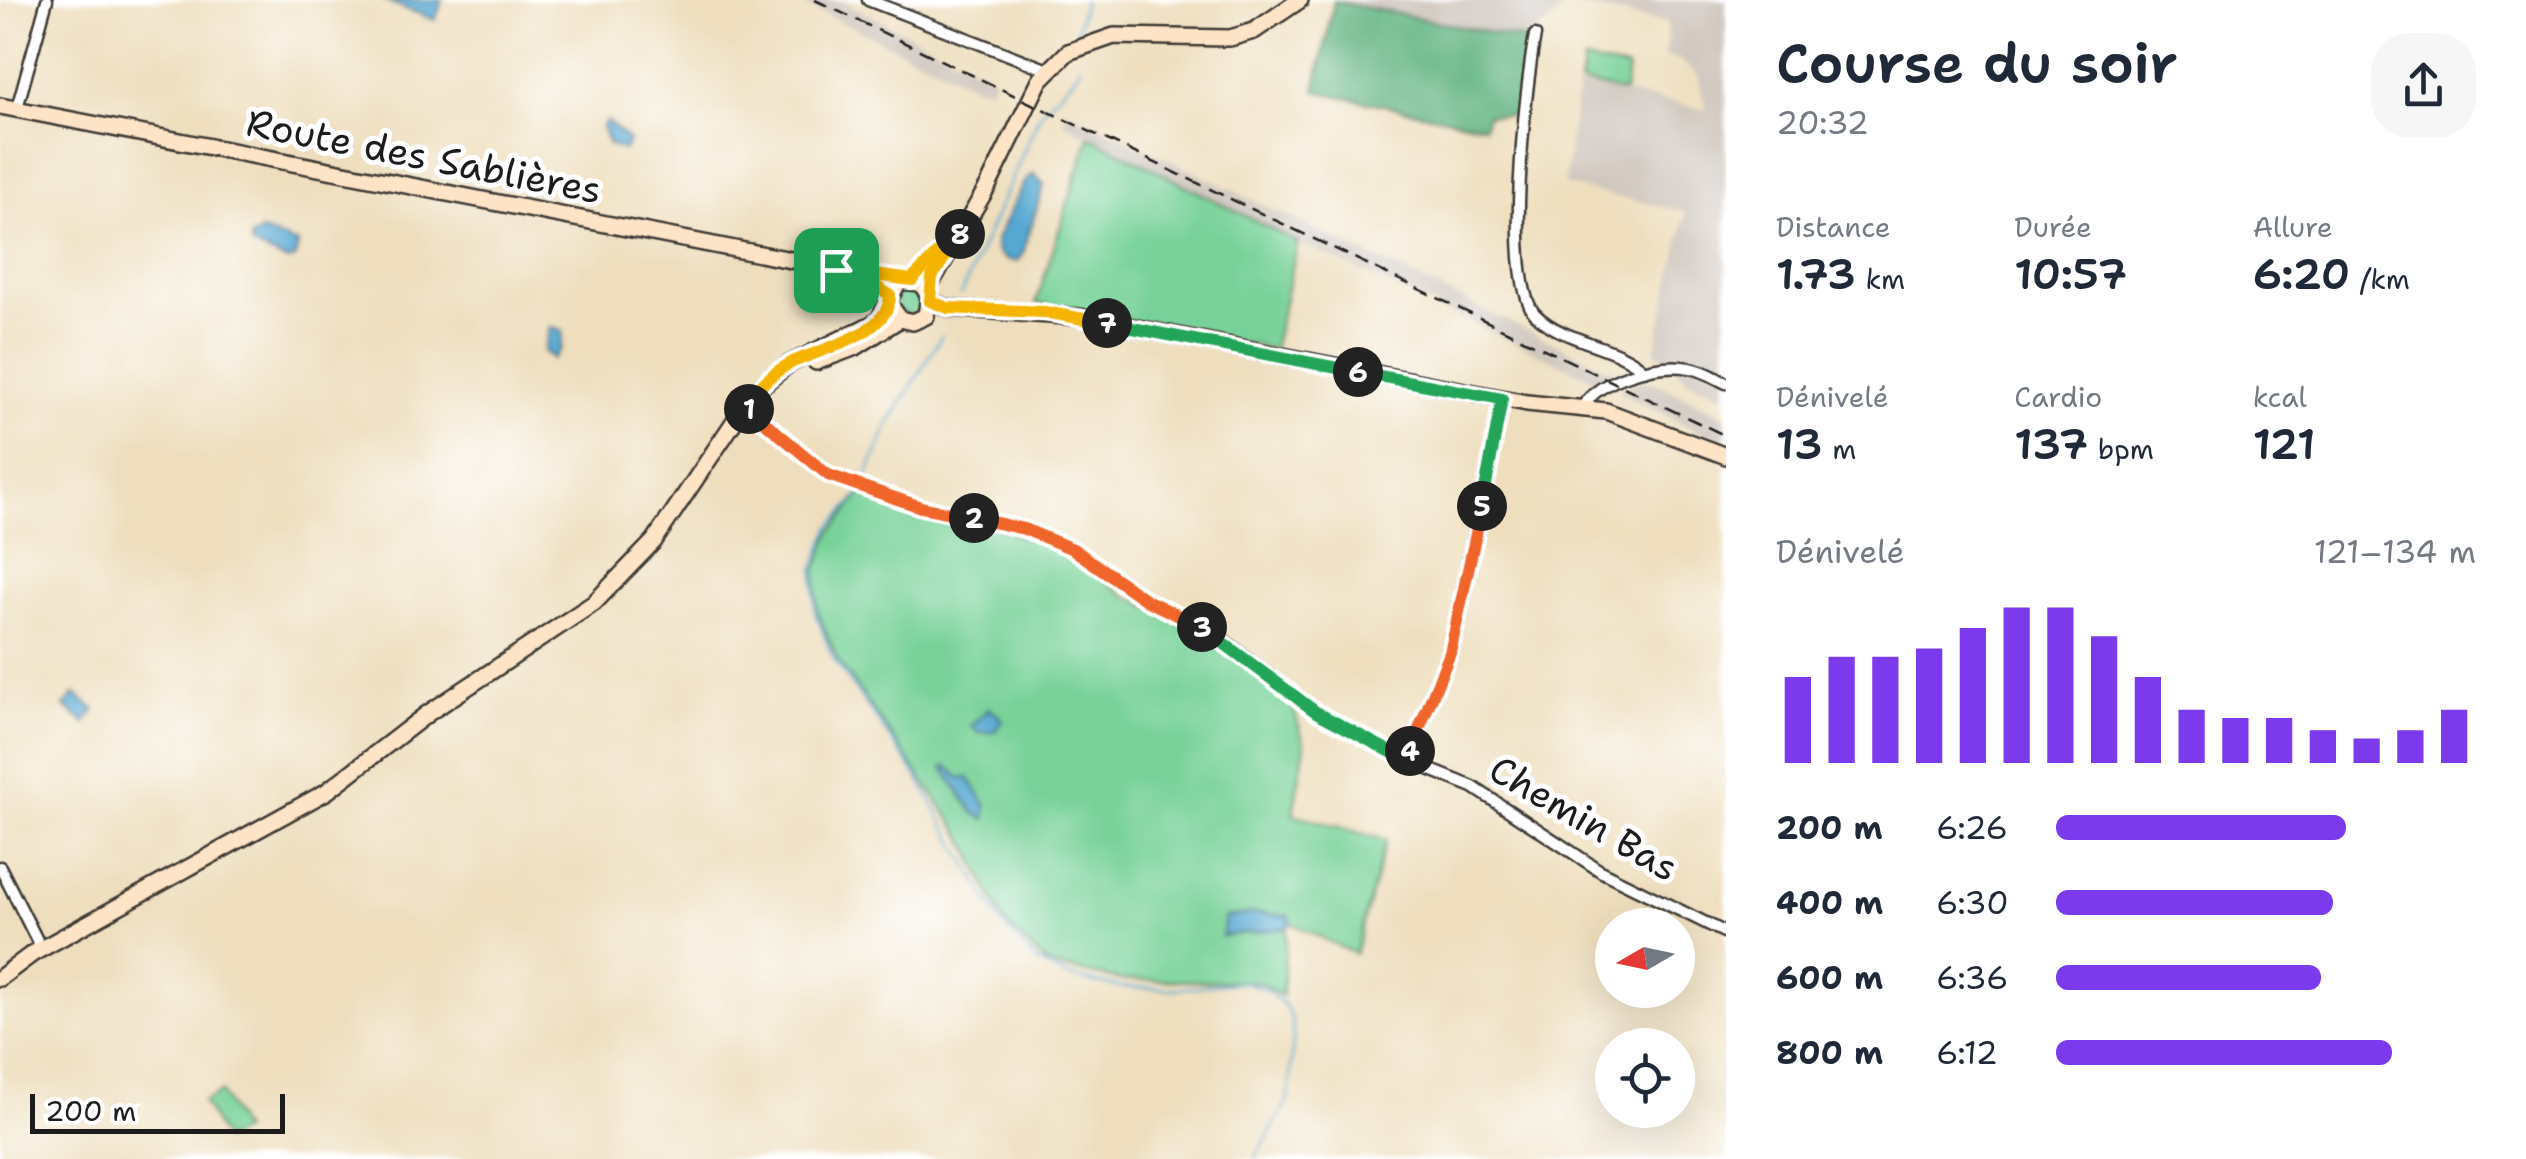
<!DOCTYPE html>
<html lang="fr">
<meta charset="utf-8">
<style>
:root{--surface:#fff;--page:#f6f6f7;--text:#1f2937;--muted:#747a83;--accent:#7c3aed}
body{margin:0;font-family:"Shantell Sans",sans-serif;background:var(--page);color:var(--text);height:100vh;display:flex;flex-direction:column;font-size:38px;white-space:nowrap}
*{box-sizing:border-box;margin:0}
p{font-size:32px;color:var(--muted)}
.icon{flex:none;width:55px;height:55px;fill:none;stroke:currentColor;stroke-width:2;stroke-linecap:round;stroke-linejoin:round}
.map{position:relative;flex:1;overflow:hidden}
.sheet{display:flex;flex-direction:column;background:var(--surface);width:800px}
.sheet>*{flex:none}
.needle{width:65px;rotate:261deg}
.fabs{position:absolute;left:1595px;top:908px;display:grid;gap:20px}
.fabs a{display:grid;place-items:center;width:100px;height:100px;border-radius:50%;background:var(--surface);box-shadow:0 10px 40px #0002;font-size:50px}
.scale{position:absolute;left:30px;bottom:25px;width:255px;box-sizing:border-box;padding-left:10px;border:5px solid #1c1c1c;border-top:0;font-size:28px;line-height:35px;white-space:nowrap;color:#1c1c1c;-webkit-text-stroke:8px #fff;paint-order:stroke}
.pin{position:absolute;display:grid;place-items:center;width:85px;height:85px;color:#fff;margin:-42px;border-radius:20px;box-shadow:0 5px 15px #0006}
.km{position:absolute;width:50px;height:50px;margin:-25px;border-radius:50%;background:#222;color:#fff;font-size:28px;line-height:50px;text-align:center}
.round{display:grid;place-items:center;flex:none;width:105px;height:105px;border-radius:40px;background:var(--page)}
.head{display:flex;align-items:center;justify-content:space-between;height:170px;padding:0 50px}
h1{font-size:55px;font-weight:600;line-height:75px}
.metrics{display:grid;grid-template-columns:repeat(3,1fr);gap:15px;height:170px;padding:10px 50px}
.metrics div{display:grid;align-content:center}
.metrics b{font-size:42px;font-weight:600}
.metrics small{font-size:28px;font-weight:400}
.metrics p{font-size:28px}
.chart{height:280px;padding:20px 50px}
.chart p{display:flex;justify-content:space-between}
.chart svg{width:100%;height:180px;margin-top:10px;stroke:var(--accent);stroke-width:6}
ul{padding:0 50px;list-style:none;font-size:32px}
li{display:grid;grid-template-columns:160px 120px 1fr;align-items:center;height:75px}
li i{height:25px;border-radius:12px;background:var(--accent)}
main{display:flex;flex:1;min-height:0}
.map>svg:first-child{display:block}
.industrial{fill:#ccc2b9}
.green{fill:#77d198;stroke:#4a765a;stroke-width:2.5}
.forest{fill:#61b380;stroke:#3e684e;stroke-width:2.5}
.water{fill:#57a8d2;stroke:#3a6277;stroke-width:2.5}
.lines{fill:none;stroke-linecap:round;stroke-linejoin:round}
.stream{stroke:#57a8d2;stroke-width:2.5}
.street-casing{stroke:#3c3934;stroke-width:15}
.secondary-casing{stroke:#3c3934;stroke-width:20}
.street{stroke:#fff;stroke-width:10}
.secondary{stroke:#fee4c6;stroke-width:15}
.rail{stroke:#1c1c1c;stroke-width:2.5;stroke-dasharray:15 8;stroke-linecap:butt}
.split-1-casing{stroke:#fff;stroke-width:20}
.split-2-casing{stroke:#fff;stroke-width:20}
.split-3-casing{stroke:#fff;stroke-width:20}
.split-4-casing{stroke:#fff;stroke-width:20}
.split-5-casing{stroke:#fff;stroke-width:20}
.split-6-casing{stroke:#fff;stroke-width:20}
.split-7-casing{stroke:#fff;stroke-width:20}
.split-8-casing{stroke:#fff;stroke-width:20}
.split-9-casing{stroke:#fff;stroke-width:20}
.split-1{stroke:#f5b400;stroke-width:12}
.split-2{stroke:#f0652b;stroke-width:12}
.split-3{stroke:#f0652b;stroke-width:12}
.split-4{stroke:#22a559;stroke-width:12}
.split-5{stroke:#f0652b;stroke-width:12}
.split-6{stroke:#22a559;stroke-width:12}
.split-7{stroke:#22a559;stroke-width:12}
.split-8{stroke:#f5b400;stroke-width:12}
.split-9{stroke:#f5b400;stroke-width:12}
.labels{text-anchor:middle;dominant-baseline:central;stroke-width:10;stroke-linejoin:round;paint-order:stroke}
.street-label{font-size:38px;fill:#1c1c1c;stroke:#fff}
</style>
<main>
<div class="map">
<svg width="1726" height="1159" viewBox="0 0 1726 1159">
<rect width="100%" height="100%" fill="#fff"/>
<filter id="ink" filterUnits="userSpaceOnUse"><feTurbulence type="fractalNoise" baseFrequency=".01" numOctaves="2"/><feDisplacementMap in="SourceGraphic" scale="20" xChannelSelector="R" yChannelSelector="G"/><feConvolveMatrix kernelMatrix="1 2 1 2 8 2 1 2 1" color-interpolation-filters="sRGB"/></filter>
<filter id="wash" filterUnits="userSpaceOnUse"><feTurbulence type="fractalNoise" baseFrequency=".0048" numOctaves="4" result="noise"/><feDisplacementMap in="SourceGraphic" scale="40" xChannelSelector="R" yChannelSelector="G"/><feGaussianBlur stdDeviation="2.25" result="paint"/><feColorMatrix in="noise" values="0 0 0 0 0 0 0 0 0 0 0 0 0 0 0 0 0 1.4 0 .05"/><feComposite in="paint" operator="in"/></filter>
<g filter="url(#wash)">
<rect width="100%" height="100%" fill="#eedebd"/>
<g class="industrial">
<path d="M795 0H839L995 77 990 88 978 87Z"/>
<path d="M1333 0H1726V396L1690 381 1655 351 1686 212 1564 185 1578 85 1706 109 1698 75 1678 59 1665 57 1668 22 1565 4 1548 24 1523 39Z"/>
<path d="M1068 112 1623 376 1602 383 1298 243 1063 123Z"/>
<path d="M1636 382H1653L1726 416V446L1617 390Z"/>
</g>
<g class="green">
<path d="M1584 61 1628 69 1624 92 1580 83Z"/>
<path d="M1089 136 1298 243 1273 349 1036 303Z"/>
<path d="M911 286 922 294 920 311 912 316 896 309 895 295Z"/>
<path d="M863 492 927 514 996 527 1069 553 1125 595 1222 643 1291 700 1305 746 1293 814 1386 840 1355 954 1291 923 1288 916 1255 913 1225 917 1222 936 1287 928 1282 996 1258 982 1121 980 1048 965 1004 922 963 837 838 661 817 612 816 571 829 535Z"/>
<path d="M221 1092 242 1131 224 1140 203 1102Z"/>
</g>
<path class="forest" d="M1334 1 1523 39 1526 52 1521 116 1487 115 1484 126 1315 91Z"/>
<g class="water">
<path d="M383 0H443L435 20Z"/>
<path d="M607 121 629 141 624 150 609 145 602 127Z"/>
<path d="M1034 174 1044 184 1022 256 1017 261 1006 260 997 252 995 242 1024 182Z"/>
<path d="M261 231 298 244 295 259 287 261 252 246 251 237Z"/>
<path d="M550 327 563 331 561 349 553 359 544 351Z"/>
<path d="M75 694 95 710 85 723 64 706Z"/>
<path d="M989 708 1003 720 994 732 979 733 971 726Z"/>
<path d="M947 766 960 778 968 777 986 805 985 819 974 813 943 768Z"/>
<path d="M1255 913 1289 916 1291 923 1287 928 1222 936 1225 917Z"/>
</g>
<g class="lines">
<g class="stream">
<path d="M1077 30 1084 0"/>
<path d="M961 294 1040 114C1053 95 1072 86 1081 64"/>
<path d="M865 480 889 424 942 335"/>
<path d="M859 495 830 528 814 568 815 612 833 658 917 776 999 920 1037 962 1072 978 1120 987 1175 989 1244 982 1267 990 1285 1006 1292 1020 1293 1040 1288 1100 1255 1159"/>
</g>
</g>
</g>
<g filter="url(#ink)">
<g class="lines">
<g class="street-casing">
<g id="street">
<path d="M868 0 1048 70"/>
<path d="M1535 35C1526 84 1503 283 1536 315 1564 343 1619 345 1644 371"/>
<path d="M17 108 47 0"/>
<path d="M1502 399 1450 653 1406 760 1473 787 1602 872 1726 933"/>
<path d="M744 405 828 475 921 507 1024 529 1073 549 1146 600 1225 641 1316 712 1406 760"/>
<path d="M1583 406C1601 378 1658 362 1690 368 1703 370 1714 377 1726 383"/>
<path d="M0 867 42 950"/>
</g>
</g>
<g class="secondary-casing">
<g id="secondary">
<path d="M0 106 899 281"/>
<path d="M927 290 988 186 1040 80 1068 52 1114 36 1230 38 1254 31 1300 0"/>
<path d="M930 301 948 308 1080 317 1527 403 1606 411 1726 456"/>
<path d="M816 362 856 347 900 319"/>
<path d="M0 978 32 954 326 792 427 714 594 603 654 541 754 392 789 364 878 321 899 281 920 283 929 295 926 316 913 322 900 319 890 305"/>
</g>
</g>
<use href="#street" class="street"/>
<use href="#secondary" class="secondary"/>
<path class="rail" d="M815 0 1726 436"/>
</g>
</g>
<g class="lines" filter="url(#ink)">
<g class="split-1-casing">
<path id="split-1" d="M749 409 744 406C757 388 771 373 791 363 819 349 890 335 890 295L869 282 836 270"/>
</g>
<g class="split-2-casing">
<path id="split-2" d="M749 409 828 475 921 507 974 518"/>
</g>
<g class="split-3-casing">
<path id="split-3" d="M974 518 1024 529 1073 549 1146 600 1202 627"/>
</g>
<g class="split-4-casing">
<path id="split-4" d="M1202 627 1316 712 1406 760 1410 751"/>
</g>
<g class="split-5-casing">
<path id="split-5" d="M1410 751 1450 653 1482 506"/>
</g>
<g class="split-6-casing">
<path id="split-6" d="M1358 372 1502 399 1482 506"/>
</g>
<g class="split-7-casing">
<path id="split-7" d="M1107 323 1358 372"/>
</g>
<g class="split-8-casing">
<path id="split-8" d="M960 234 932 277 930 301 948 308 1044 312 1107 323"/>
</g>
<g class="split-9-casing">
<path id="split-9" d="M836 270 912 280 964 226 960 234"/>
</g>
<use href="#split-1" class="split-1"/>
<use href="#split-2" class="split-2"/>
<use href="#split-3" class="split-3"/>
<use href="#split-4" class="split-4"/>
<use href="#split-5" class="split-5"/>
<use href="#split-6" class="split-6"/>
<use href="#split-7" class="split-7"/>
<use href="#split-8" class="split-8"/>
<use href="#split-9" class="split-9"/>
</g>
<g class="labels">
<g class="street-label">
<text transform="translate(424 156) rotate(11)">Route des Sablières</text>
<text transform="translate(1584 818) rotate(30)">Chemin Bas</text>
</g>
</g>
</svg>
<div class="fabs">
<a><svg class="needle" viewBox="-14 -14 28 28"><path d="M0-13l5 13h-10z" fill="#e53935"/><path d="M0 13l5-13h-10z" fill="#747a83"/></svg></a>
<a><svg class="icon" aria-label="locate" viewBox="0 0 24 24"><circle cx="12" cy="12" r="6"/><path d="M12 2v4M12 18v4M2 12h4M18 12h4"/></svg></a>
</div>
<div class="scale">200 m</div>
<div class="pin" style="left:836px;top:270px;background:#1e9e55"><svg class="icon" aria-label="arrive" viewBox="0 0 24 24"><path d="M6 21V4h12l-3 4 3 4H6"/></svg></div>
<b class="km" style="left:749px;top:409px">1</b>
<b class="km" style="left:974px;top:518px">2</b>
<b class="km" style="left:1202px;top:627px">3</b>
<b class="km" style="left:1410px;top:751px">4</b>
<b class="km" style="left:1482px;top:506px">5</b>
<b class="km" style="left:1358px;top:372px">6</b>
<b class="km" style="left:1107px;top:323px">7</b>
<b class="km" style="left:960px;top:234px">8</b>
</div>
<section class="sheet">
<div class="head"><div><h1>Course du soir</h1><p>20:32</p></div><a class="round"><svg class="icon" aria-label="share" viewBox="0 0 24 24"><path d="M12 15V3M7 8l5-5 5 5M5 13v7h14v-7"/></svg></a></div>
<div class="metrics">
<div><p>Distance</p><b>1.73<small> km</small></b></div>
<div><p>Durée</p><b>10:57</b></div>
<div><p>Allure</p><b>6:20<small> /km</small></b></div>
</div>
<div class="metrics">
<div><p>Dénivelé</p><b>13<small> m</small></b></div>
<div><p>Cardio</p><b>137<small> bpm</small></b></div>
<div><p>kcal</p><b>121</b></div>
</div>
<div class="chart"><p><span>Dénivelé</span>121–134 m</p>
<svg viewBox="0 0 160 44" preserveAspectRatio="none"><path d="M5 44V23M15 44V18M25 44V18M35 44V16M45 44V11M55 44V6M65 44V6M75 44V13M85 44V23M95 44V31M105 44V33M115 44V33M125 44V36M135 44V38M145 44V36M155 44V31"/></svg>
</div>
<ul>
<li><b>200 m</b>6:26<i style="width:69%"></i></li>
<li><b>400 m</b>6:30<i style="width:66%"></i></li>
<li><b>600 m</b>6:36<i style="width:63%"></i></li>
<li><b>800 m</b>6:12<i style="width:80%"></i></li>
</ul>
</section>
</main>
